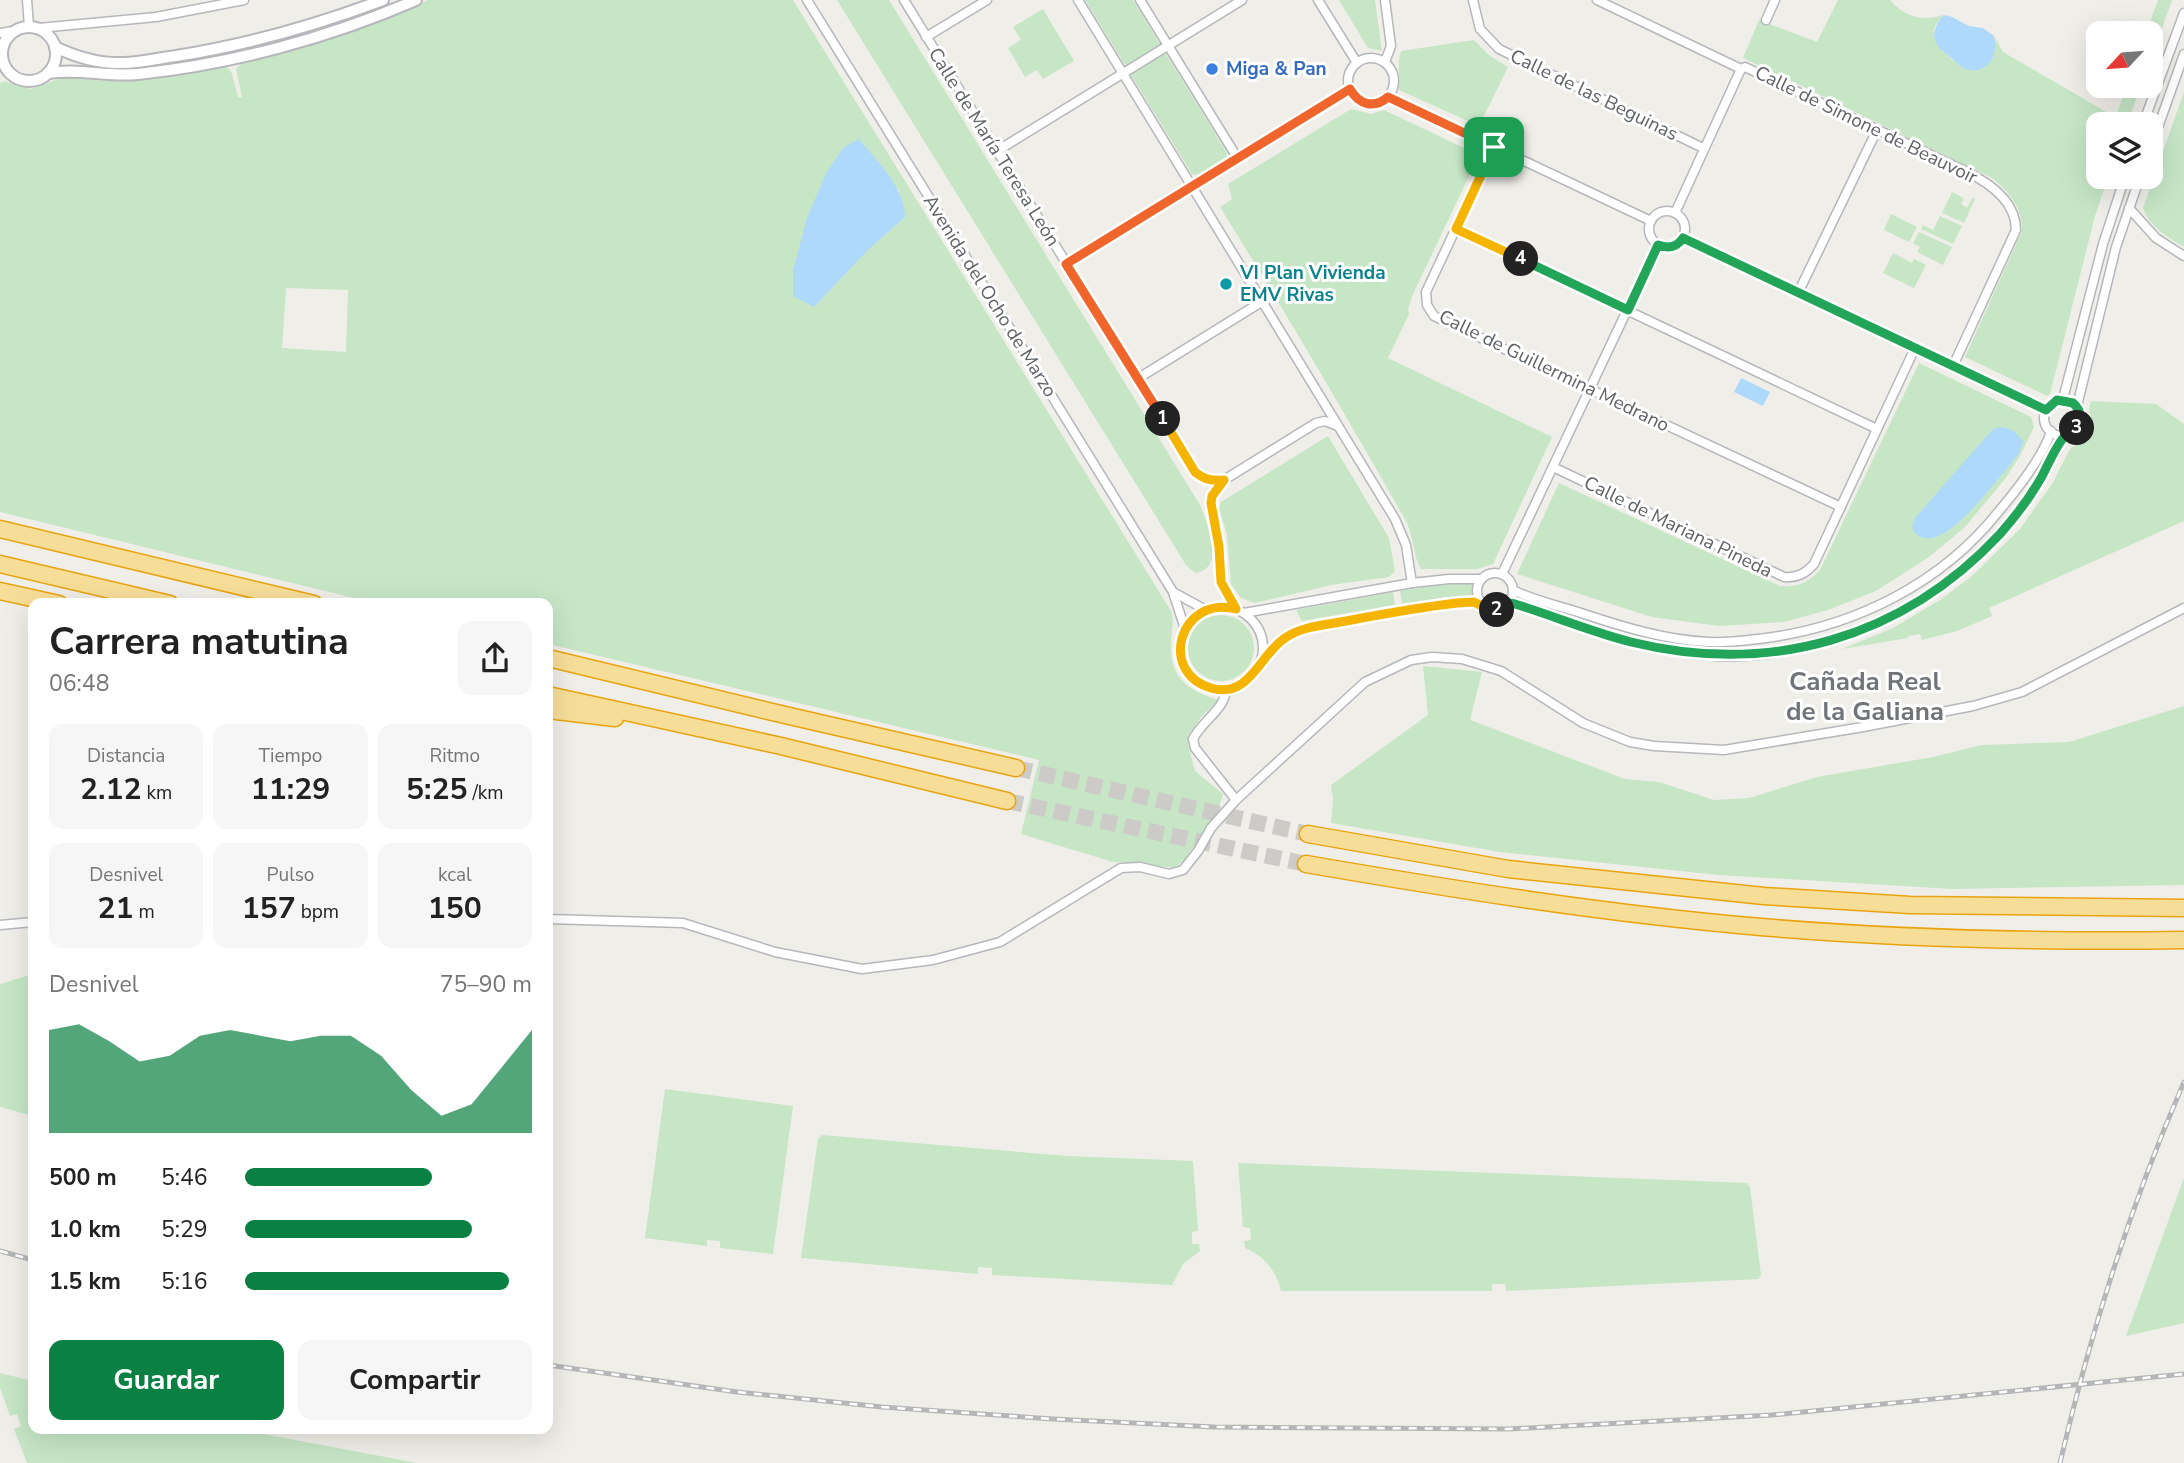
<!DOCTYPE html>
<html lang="es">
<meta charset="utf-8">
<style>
:root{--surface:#fff;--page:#f6f6f6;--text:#222;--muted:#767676;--accent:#0b8043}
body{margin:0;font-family:"Nunito Sans",sans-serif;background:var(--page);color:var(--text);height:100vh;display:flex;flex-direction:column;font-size:26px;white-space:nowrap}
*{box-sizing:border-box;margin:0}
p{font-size:23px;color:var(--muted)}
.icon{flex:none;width:38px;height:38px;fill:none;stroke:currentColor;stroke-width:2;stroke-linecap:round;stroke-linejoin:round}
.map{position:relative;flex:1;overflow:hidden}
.details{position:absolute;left:28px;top:598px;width:525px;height:836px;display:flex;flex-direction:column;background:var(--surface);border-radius:14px;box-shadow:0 7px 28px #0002}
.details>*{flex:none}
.needle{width:46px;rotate:244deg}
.buttons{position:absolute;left:2086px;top:21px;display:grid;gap:14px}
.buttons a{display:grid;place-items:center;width:77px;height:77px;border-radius:14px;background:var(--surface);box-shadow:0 7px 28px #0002;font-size:35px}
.pin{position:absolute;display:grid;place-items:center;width:60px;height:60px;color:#fff;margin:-30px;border-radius:14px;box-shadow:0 4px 10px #0006}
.km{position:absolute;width:35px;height:35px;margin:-18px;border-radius:50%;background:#222;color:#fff;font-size:19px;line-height:35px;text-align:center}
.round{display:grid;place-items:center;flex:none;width:74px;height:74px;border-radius:14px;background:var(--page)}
.overview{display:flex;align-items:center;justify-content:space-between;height:119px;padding:0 21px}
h1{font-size:38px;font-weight:700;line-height:52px}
.stats{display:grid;grid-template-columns:repeat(3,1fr);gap:10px;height:119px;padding:7px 21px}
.stats div{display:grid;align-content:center;border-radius:14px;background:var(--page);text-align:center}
.stats b{font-size:30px;font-weight:700}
.stats small{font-size:19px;font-weight:400}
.stats p{font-size:19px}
.chart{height:196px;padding:14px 21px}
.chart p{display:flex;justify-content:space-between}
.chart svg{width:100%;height:126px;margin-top:7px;fill:var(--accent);opacity:.7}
.action{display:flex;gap:14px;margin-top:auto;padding:14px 21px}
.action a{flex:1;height:80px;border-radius:14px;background:var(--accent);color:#fff;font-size:28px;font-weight:700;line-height:80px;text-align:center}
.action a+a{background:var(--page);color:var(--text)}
ul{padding:0 21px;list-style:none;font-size:23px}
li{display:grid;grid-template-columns:112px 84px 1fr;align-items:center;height:52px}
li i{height:18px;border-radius:9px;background:var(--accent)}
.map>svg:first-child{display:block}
.green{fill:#c6e6c6;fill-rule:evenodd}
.water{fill:#aed9fa}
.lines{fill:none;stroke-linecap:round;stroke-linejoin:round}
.motorway-tunnel{stroke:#cccbc8;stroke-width:16;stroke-dasharray:16 8;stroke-linecap:butt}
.minor-casing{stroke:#b5b7bb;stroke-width:11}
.tertiary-casing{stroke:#b5b7bb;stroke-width:14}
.motorway-casing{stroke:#e9a30e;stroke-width:19}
.minor{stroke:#fff;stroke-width:8}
.tertiary{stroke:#fff;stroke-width:10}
.motorway{stroke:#f7de98;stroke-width:16}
.rail-casing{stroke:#b5b6b7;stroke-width:5}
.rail{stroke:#fff;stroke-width:2.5;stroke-dasharray:8;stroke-linecap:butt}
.split-1-casing{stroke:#fff;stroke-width:14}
.split-2-casing{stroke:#fff;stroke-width:14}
.split-3-casing{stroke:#fff;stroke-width:14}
.split-4-casing{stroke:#fff;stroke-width:14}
.split-5-casing{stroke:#fff;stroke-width:14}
.split-1{stroke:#f0652b;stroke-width:9}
.split-2{stroke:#f5b400;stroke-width:9}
.split-3{stroke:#22a559;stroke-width:9}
.split-4{stroke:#22a559;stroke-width:9}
.split-5{stroke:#f5b400;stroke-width:9}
.shop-dot{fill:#3f7fe0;stroke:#fff;stroke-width:2.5}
.culture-dot{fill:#0f9aa8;stroke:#fff;stroke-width:2.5}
.labels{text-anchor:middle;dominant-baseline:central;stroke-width:6;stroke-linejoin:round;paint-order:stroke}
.shop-label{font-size:19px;font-weight:bold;fill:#366cbe;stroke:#fff;text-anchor:start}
.street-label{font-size:19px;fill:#5f6267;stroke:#fff}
.culture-label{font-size:19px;font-weight:bold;fill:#0d838f;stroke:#fff;text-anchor:start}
.district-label{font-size:26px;font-weight:bold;fill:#707479;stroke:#fff}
</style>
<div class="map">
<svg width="2184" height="1463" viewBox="0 0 2184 1463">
<rect width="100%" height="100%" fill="#f0eee8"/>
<g class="green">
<path d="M428 0H793L1171 611C1175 623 1171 631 1171 643 1169 678 1189 691 1219 700L1201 717 1189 734 1188 744 1195 771 1223 794 1219 807 1184 861 1175 867H1159L1146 863 1113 862 1021 834 1039 760 548 644V604H379L0 512V83L5 81 31 89 64 77 102 81 130 80 225 66 231 71 238 97H242L236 69 243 61 408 9ZM859 139 899 191 905 217 868 250 814 307ZM286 288 348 290 346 352 282 348Z"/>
<path d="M837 0H889L1200 505C1207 523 1227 569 1195 573L1186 565Z"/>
<path d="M1085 0H1133L1227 153 1226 160 1198 176 1192 174Z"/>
<path d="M1339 0H1375L1382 51 1368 48Z"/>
<path d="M1838 0H1890C1905 17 1922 22 1944 15 1922 34 1941 47 1953 61L1996 42 1994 36 2003 52 2108 113H2117L2127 86H2141L2127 124H2098V177H2108L2095 216 2050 394 2047 396 1965 357 2022 231C2023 208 2009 192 1992 178L1743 58 1759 20 1817 42Z"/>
<path d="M2158 0H2172L2151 59V33H2146Z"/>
<path d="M1043 9 1074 61 1043 79 1037 70 1025 77 1008 48 1021 40 1013 27Z"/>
<path d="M1474 40 1489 55 1508 67 1479 126 1399 90C1401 74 1396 67 1401 51Z"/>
<path d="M2184 92V247C2167 237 2150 227 2143 208Z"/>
<path d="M1351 109 1371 114 1384 110 1479 155 1413 294 1408 309 1409 314 1388 358 1552 437 1493 564 1477 569H1421C1412 554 1414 535 1405 519 1345 414 1284 310 1220 207L1232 199 1228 184Z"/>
<path d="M1952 192 1964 198 1961 204 1967 208 1972 198 1975 199 1964 223 1942 213Z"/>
<path d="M1891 214 1917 227 1909 242 1884 230Z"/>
<path d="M1940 216 1962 226 1953 244 1921 229 1923 225 1933 230Z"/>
<path d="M1919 232 1952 247 1943 265 1917 252 1920 247 1913 243Z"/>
<path d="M1893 253 1912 263 1914 259 1926 265 1914 288 1883 273Z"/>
<path d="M1919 363 2031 417 2034 427 2020 456 2005 479 1965 527 1929 557 1876 591 1828 610 1784 622 1719 626 1652 617 1517 574 1559 483 1780 586C1797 587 1807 584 1820 570Z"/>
<path d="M2091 401 2156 404 2184 424V521L1989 608 1992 616 1957 631 1922 640 1920 634 1908 636V638L1842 649 1893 628 1940 600 1971 577 2020 529 2052 484 2070 449 2088 436 2093 424 2089 410Z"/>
<path d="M1328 436 1389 538 1395 571 1389 577 1331 585 1255 603 1241 598 1231 584 1227 535 1219 508 1221 502Z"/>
<path d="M1452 583H1472V596L1402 604 1400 591Z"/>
<path d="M1393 592 1395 605 1302 621 1296 610Z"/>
<circle cx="1221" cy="648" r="33"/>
<path d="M1423 666 1482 672 1470 720 1625 779 1659 782 1714 800 1749 798 1817 777 1933 757 1982 745 2069 742 2184 706V885L1952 889 1718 875 1500 852 1331 823 1333 799 1331 785 1428 715Z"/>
<path d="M33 974V1116L0 1107V984Z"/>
<path d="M665 1089 793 1106 773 1254 720 1248V1241L707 1240V1246L645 1238Z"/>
<path d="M822 1135 1067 1156 1193 1161 1198 1231 1192 1232V1244H1199L1200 1251 1183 1264 1172 1285 992 1275V1268L978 1267V1274L801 1258 818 1139Z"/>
<path d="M1238 1163 1747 1183 1750 1187 1761 1275 1758 1279 1506 1291 1505 1284H1492V1291H1281C1276 1270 1265 1257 1245 1248L1244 1241 1251 1240 1250 1228 1243 1227Z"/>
<path d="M2184 1178V1323L2126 1336Z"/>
<path d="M0 1373 33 1381V1430H242L417 1463H27L14 1429 21 1426 17 1414 10 1416 0 1388Z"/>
</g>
<g class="water">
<path d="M1944 15 1952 17 1969 26 1983 28 1994 36C1999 56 1988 75 1966 69 1959 66 1954 61 1949 56 1945 52 1939 49 1937 45 1931 35 1936 22 1944 15Z"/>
<path d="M859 139C877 161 905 188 905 217L868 250 814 307 793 296V271L807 218 826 173 844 147Z"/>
<path d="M1741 378 1770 392 1763 406 1734 392Z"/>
<path d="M1999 427C2011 428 2017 432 2023 442L2018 455C2001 474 1948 550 1921 537 1915 534 1913 531 1912 525L1915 518 1992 430Z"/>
</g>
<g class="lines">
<g class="motorway-tunnel">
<path d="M1016 768 1308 834"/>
<path d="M1007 801 1306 864"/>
</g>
<g class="minor-casing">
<g id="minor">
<path d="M27 0 29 26"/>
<path d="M807 0 1173 592 1185 629"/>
<path d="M904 0 1195 472C1205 480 1212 481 1224 480"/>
<path d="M1078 0 1395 519 1406 545 1412 583"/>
<path d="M1140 0 1238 159"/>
<path d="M1318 0 1357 63"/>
<path d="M1473 0 1480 29 1499 49 1703 148"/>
<path d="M1597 0 1741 69 1745 67 1965 171C1990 183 2016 201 2016 230L1953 366"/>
<path d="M1766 20 1775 0"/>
<path d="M39 28 156 17 244 0"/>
<path d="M0 33 13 31"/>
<path d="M926 37 987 0"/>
<circle cx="1371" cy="81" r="23"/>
<path d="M1385 62 1391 46 1385 0"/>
<path d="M1389 97 1651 221"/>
<path d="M2143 124 2184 13"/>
<path d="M1494 147 1426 292 1427 305 1434 316 1841 507"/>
<path d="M2151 147 2184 54"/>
<path d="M997 151 1242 0"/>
<path d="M2129 208 2156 238 2184 256"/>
<circle cx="1667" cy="229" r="18"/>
<path d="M1675 213 1741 69"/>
<path d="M1456 229 1877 429"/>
<path d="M1683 238 2046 409"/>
<path d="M1066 264 1350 90"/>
<path d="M1799 291 1877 130"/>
<path d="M1137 379 1263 301"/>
<path d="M2063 399 2103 244 2125 177"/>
<circle cx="2062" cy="418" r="18"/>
<path d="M2077 406 2116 247 2140 177"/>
<path d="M1553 467 1784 577C1797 578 1805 574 1814 564L1915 348"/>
<circle cx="1495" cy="591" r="18"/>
<path d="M1502 574 1658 245"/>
<path d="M1513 590C1534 601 1561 606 1584 614 1623 627 1666 640 1708 642 1727 643 1748 640 1766 638 1856 626 1942 583 1999 511 2015 492 2044 455 2051 431"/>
<path d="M1173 592 1206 610"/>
<path d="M1509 603C1540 608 1571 623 1601 633 1634 643 1670 651 1705 655 1741 659 1781 654 1816 644 1930 613 2012 541 2065 435"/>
<circle cx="1222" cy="648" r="41"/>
<path d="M1236 609 1221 582 1219 547 1213 516 1212 496 1224 480 1316 423 1325 421 1338 426"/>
<path d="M1244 613 1412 583 1449 579H1481"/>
<path d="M1262 659 1286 636 1300 630 1428 606 1471 602 1480 603"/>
<path d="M1226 690C1225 709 1201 722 1193 739L1195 748 1236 800"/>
<path d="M548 919 683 923 775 952 862 969 933 960 1000 942 1121 868 1140 867 1169 874 1183 870 1198 851 1211 828 1236 800 1365 682 1411 660 1432 657 1462 659 1501 671 1583 723 1630 742 1654 746 1724 750 1863 727 1973 706 2022 692 2184 608"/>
<path d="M0 925 33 922"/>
</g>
</g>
<g class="tertiary-casing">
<g id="tertiary">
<circle cx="29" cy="54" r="27"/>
<path d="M55 47C76 57 100 64 123 63 140 63 159 58 176 56 247 45 316 25 383 0"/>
<path d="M48 73C78 68 107 77 138 74 232 64 329 38 416 0"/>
</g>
</g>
<g class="motorway-casing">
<g id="motorway">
<path d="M0 529 314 604"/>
<path d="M0 564 170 604"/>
<path d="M0 591 59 604"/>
<path d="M548 658 785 715 1016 768"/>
<path d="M548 695 781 746 1007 801"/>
<path d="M548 710 615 718"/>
<path d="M1308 834 1508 869 1764 896 1910 905 2184 908"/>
<path d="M1306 864C1457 890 1608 914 1761 927 1902 939 2043 942 2184 940"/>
</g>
</g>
<use href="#minor" class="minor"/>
<use href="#tertiary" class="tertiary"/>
<use href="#motorway" class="motorway"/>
<g class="rail-casing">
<g id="rail">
<path d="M0 1251 33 1260"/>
<path d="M548 1365 737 1392 882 1407 1053 1419 1214 1427 1509 1429 1772 1415 2184 1374"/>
<path d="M2060 1463C2090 1334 2131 1204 2184 1082"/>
</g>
</g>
<use href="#rail" class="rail"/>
</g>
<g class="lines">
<g class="split-1-casing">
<path id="split-1" d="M1163 419 1066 264 1350 89C1359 105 1374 109 1388 97L1494 147"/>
</g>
<g class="split-2-casing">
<path id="split-2" d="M1163 419 1195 472C1205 480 1212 481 1224 480L1212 496 1211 503 1219 547 1221 582 1236 609C1179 595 1158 673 1211 688 1250 699 1259 655 1285 638 1302 626 1326 625 1346 621 1383 614 1420 607 1457 603L1474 602 1488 609 1497 610"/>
</g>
<g class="split-3-casing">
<path id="split-3" d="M1497 610 1509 603 1515 604C1554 616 1592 632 1631 642 1770 676 1902 639 2000 534 2015 517 2029 499 2041 478 2047 467 2056 446 2064 437 2067 433 2073 432 2077 428"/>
</g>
<g class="split-4-casing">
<path id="split-4" d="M1521 259 1628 310 1658 245C1669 249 1677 247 1683 238L2046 410 2057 400 2073 403C2081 410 2082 418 2077 428"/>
</g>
<g class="split-5-casing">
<path id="split-5" d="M1494 147 1456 229 1521 259"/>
</g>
<use href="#split-1" class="split-1"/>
<use href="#split-2" class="split-2"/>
<use href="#split-3" class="split-3"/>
<use href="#split-4" class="split-4"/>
<use href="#split-5" class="split-5"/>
</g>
<circle class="shop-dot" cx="1212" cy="69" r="7"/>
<circle class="culture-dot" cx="1226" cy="284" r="7"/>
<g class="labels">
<g class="shop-label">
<text x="1226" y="69">Miga &amp; Pan</text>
</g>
<g class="street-label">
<text transform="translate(1594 95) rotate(26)">Calle de las Beguinas</text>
<text transform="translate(1866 125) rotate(26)">Calle de Simone de Beauvoir</text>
<text transform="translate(994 147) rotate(58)">Calle de María Teresa León</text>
<text transform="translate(990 296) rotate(58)">Avenida del Ocho de Marzo</text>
<text transform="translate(1554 371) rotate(26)">Calle de Guillermina Medrano</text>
<text transform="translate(1678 527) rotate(26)">Calle de Mariana Pineda</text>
</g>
<g class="culture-label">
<text x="1240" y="273">VI Plan Vivienda<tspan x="1240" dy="22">EMV Rivas</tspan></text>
</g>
<g class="district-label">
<text x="1865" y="681">Cañada Real<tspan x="1865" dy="30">de la Galiana</tspan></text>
</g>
</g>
</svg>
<div class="buttons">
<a><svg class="needle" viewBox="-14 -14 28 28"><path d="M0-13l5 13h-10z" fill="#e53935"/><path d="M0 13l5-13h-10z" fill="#767676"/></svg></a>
<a><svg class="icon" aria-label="layers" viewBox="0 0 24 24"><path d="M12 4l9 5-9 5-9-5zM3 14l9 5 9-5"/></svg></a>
</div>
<div class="pin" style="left:1494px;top:147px;background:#1e9e55"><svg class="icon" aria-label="arrive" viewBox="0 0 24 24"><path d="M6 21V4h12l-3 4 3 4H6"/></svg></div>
<b class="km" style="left:1163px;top:419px">1</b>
<b class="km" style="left:1497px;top:610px">2</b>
<b class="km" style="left:2077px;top:428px">3</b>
<b class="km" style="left:1521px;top:259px">4</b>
<section class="details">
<div class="overview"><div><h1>Carrera matutina</h1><p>06:48</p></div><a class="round"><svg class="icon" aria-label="share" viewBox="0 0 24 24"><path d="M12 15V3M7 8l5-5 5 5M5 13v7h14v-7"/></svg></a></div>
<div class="stats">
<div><p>Distancia</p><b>2.12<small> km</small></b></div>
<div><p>Tiempo</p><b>11:29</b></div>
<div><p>Ritmo</p><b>5:25<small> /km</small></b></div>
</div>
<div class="stats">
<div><p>Desnivel</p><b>21<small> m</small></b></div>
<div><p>Pulso</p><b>157<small> bpm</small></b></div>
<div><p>kcal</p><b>150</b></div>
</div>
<div class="chart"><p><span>Desnivel</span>75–90 m</p>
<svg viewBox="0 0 160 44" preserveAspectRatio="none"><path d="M0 44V8L10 6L20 12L30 19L40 17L50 10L60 8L70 10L80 12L90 10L100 10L110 17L120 29L130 38L140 34L150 21L160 8V44z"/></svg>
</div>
<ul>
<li><b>500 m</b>5:46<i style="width:65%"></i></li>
<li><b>1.0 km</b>5:29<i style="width:79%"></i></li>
<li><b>1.5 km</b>5:16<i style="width:92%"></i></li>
</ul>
<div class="action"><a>Guardar</a><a>Compartir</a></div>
</section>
</div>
